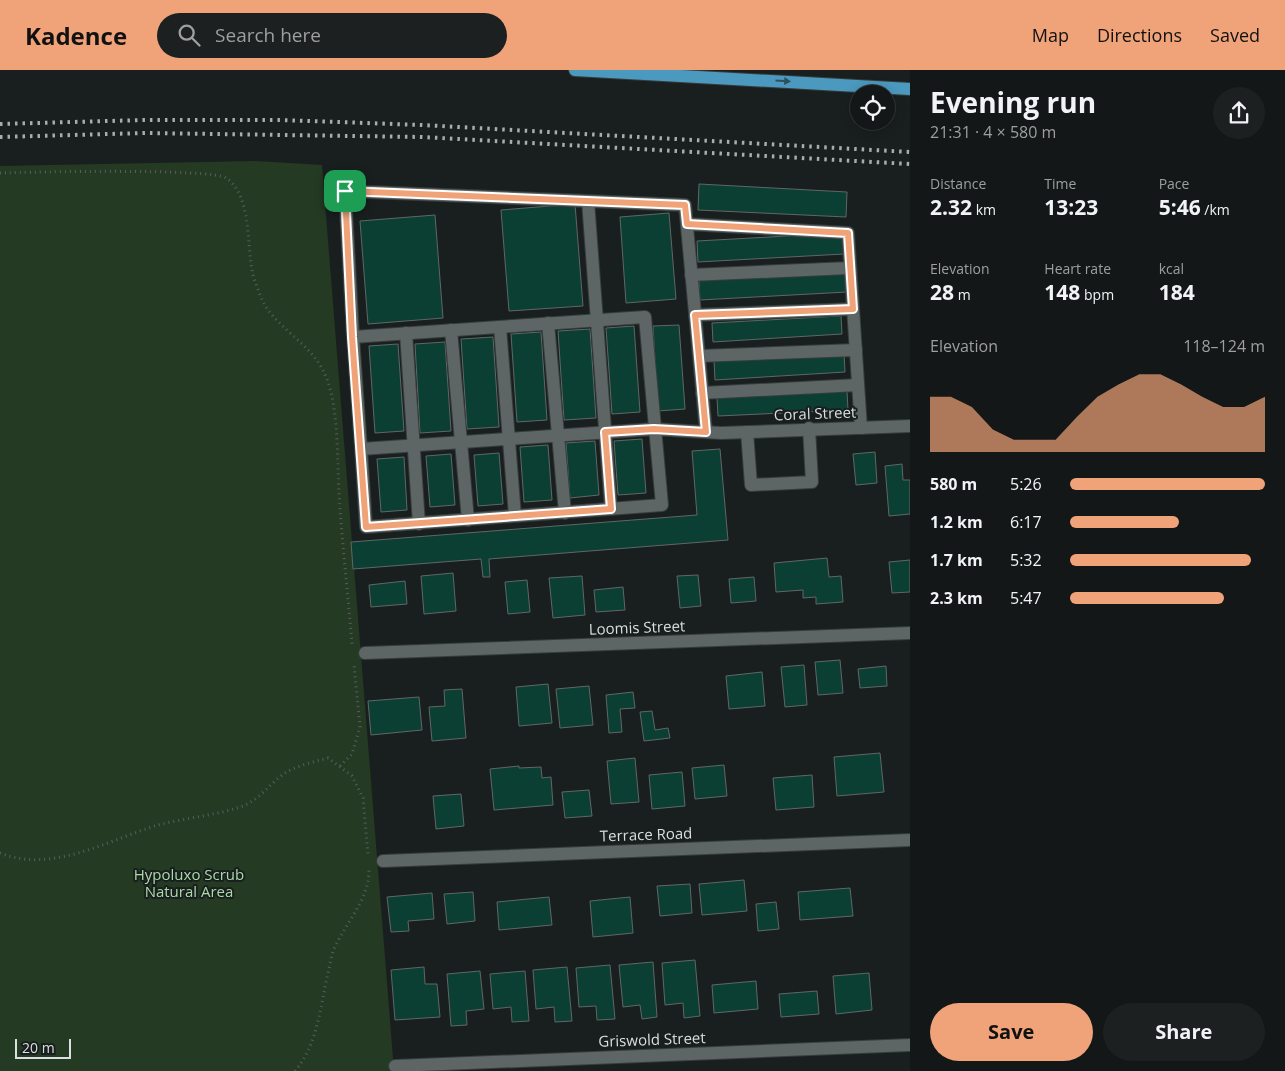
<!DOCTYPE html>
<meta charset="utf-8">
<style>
:root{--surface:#131717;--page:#1c2020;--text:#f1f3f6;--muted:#9d9fa1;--line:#323636;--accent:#f0a378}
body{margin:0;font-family:"Open Sans",sans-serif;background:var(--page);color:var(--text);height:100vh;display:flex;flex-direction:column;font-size:19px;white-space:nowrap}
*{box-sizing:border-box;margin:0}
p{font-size:16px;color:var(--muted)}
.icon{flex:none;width:28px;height:28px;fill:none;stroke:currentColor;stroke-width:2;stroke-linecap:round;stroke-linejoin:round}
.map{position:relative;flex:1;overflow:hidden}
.details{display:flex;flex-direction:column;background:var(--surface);width:375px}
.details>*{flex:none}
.tools{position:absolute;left:850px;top:15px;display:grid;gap:10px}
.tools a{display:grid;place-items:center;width:45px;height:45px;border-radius:50%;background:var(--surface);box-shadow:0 2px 12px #0003,0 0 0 1px var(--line);font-size:25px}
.scale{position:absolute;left:15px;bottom:12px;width:56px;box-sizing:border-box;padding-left:5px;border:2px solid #dadfdf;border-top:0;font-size:14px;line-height:18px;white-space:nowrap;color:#dadfdf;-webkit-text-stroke:4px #191f1f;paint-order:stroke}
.pin{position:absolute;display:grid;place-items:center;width:42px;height:42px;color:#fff;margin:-21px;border-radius:10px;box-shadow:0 2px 8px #0006}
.round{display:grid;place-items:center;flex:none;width:52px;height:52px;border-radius:26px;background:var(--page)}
.head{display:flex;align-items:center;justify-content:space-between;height:85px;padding:0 20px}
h1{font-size:28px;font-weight:700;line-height:38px}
.stats{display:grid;grid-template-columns:repeat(3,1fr);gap:8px;height:85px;padding:5px 20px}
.stats div{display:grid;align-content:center}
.stats b{font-size:21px;font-weight:700}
.stats small{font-size:14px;font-weight:400}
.stats p{font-size:14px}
.chart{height:140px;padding:10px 20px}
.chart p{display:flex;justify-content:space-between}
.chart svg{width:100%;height:90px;margin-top:5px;fill:var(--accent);opacity:.7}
.primary-button{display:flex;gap:10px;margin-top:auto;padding:10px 20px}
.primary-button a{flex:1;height:58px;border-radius:30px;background:var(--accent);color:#111;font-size:20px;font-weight:700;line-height:58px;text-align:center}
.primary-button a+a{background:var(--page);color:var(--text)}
ul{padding:0 20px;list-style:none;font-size:16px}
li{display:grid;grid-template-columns:80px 60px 1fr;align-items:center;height:38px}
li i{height:12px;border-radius:6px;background:var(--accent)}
header{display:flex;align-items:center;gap:30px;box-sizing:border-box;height:70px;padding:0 25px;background:var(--accent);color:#111}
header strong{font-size:24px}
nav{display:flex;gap:28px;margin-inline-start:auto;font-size:18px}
.search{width:350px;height:45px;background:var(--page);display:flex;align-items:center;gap:12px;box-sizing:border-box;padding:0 18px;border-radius:28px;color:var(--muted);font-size:19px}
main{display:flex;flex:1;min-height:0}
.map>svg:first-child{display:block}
.green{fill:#253a23}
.building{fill:#0c3f33;stroke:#606764}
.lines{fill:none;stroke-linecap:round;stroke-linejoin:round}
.minor-casing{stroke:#373c3c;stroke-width:14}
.major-casing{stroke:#373c3c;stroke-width:14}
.path{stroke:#585e5e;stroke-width:3;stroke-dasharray:1 4;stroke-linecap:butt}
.minor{stroke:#5e6565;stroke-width:12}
.major{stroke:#4b99bf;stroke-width:12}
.rail{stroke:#a8adad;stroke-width:4;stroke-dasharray:2.5 5;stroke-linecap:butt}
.oneway{fill:#2d505f}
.route-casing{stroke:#fff;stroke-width:10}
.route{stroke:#f0a378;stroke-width:6}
.labels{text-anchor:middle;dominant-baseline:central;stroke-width:4;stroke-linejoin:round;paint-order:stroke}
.street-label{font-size:15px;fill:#dadfdf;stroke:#191f1f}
.park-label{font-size:15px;fill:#abdaa6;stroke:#191f1f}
</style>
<header>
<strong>Kadence</strong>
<div class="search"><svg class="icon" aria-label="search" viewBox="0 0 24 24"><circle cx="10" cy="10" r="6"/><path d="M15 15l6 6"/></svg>Search here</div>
<nav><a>Map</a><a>Directions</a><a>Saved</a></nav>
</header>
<main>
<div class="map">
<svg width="910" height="1001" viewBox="0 0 910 1001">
<rect width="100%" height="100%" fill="#191f1f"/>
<path class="green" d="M256 91 322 95 394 1001H0V96Z"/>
<g class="building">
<path d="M699 114 847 122 846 147 698 140Z"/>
<path d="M575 134 583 236 509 241 501 140Z"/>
<path d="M669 143 676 229 626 233 620 147Z"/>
<path d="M435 145 443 248 368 254 360 151Z"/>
<path d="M843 163 844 184 698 192 697 171Z"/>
<path d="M846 202 847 222 700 230 699 210Z"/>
<path d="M841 246 842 264 713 272 712 253Z"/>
<path d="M679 255 685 339 658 341 653 256Z"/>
<path d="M634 256 640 342 612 344 606 258Z"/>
<path d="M590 259 596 348 564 350 558 261Z"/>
<path d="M541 262 547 350 517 352 511 264Z"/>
<path d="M493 267 499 357 467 359 461 269Z"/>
<path d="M445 272 451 361 420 363 415 274Z"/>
<path d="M398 274 404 361 375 363 369 276Z"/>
<path d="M844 283 845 302 715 310 714 291Z"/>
<path d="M847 321 848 340 718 346 717 328Z"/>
<path d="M642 369 646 423 618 425 614 371Z"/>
<path d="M595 371 599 425 570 428 566 373Z"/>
<path d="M548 375 552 430 524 432 520 377Z"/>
<path d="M720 379 728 470 489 489 490 507H483L481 489 353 499 351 472 697 445 692 381Z"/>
<path d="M875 382 877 413 856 415 853 384Z"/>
<path d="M499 383 503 434 478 436 474 385Z"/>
<path d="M451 384 455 435 430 437 426 386Z"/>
<path d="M404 387 407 440 381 442 377 389Z"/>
<path d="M902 394 903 410H910V444L889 446 885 396Z"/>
<path d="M827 488 829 507 841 506 843 532 816 534V527L803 528V520L776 522 774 493Z"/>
<path d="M910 490V522L892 523 889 492Z"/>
<path d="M453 503 456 541 424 544 421 506Z"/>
<path d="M698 505 701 536 680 538 677 506Z"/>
<path d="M582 506 585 545 553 548 549 508Z"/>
<path d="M754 507 756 531 731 533 729 509Z"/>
<path d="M527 510 530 542 508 544 505 512Z"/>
<path d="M405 511 407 534 371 537 369 515Z"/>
<path d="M623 517 625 540 596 542 594 520Z"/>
<path d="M840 590 843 623 818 625 815 592Z"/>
<path d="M804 595 807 635 785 637 781 597Z"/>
<path d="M886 596 887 616 860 618 858 599Z"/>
<path d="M762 602 765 636 729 639 726 606Z"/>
<path d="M548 614 552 653 519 656 516 617Z"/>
<path d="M589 616 593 655 560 658 556 619Z"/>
<path d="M462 619 466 668 432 671 429 637 445 636 444 620Z"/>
<path d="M633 622 635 638 620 639 622 662 609 663 606 625Z"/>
<path d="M419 627 422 660 371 665 368 631Z"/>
<path d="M652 641 655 660 668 658 670 668 644 671 640 642Z"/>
<path d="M880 683 884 722 837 726 834 687Z"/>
<path d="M635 688 639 732 611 734 607 691Z"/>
<path d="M724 695 727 726 695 729 692 698Z"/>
<path d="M519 696V698L541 697 542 708 551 707 553 735 494 740 490 699Z"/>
<path d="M682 702 685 736 652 739 649 705Z"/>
<path d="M812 705 814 737 776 740 773 708Z"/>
<path d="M589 720 592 746 565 748 562 722Z"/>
<path d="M461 724 464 756 436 759 433 726Z"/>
<path d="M744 810 747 841 702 845 699 814Z"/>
<path d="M690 814 692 843 660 846 657 816Z"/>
<path d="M850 818 853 846 800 850 798 822Z"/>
<path d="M473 822 475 851 447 854 444 824Z"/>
<path d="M432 823 434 849 408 851 409 861 391 862 387 827Z"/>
<path d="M549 827 552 855 499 860 497 832Z"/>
<path d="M630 827 633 863 593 867 590 831Z"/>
<path d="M776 832 779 859 758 861 756 834Z"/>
<path d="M695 890 700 946 684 948 683 933 665 935 662 893Z"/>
<path d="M653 892 657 947 642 949 640 935 623 937 619 895Z"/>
<path d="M610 895 615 949 597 950 596 936 579 937 576 898Z"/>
<path d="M424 897 425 914H437L440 947 395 950 391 900Z"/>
<path d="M567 897 572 951 555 952 554 937 536 939 533 900Z"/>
<path d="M480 901 484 939 466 941 467 955 451 956 447 904Z"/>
<path d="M525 901 529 951 512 952 511 937 493 939 490 904Z"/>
<path d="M869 903 872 940 836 944 833 906Z"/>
<path d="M756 911 758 939 714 943 712 915Z"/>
<path d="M817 921 819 944 781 947 779 924Z"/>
</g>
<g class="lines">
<g class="minor-casing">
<g id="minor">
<path d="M588 131 611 439"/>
<path d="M687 154 848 163 861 358"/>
<path d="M691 205 850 198"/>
<path d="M695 245 853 239"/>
<path d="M548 253 565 443"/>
<path d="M500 257 515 446"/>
<path d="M451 260 468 450"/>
<path d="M406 263 419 454"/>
<path d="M353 267 345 121 685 135 706 362"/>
<path d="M699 286 856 280"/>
<path d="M702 323 858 315"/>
<path d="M747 362 751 415 812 412 809 358"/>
<path d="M361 379 353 267 645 247 662 435 366 457 361 379 654 359 721 363 910 356"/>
<path d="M365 583 910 563"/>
<path d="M383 791 910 770"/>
<path d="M395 996 910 975"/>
</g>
</g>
<g class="major-casing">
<path id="major" d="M575 0 910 19"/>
</g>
<g class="path">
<path d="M0 103C30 102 212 98 226 108 251 124 247 173 252 200 253 207 256 214 259 222 270 257 313 272 326 307 339 338 337 389 339 423 342 473 348 524 352 574"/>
<path d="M340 696 352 684 360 657 354 595"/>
<path d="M0 783C52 804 108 770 158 755 184 748 213 746 240 737 259 731 269 714 285 703 298 695 314 692 328 688L352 706 363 728 368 784"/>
<path d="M295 1001C318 974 320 937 328 903 330 895 331 885 335 877 347 851 370 828 369 798"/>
</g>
<use href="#minor" class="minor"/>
<use href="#major" class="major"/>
<g class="rail">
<path d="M0 54 144 50H281L422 55 910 82"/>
<path d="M0 67 145 63 422 67 910 94"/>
</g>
</g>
<defs><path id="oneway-solid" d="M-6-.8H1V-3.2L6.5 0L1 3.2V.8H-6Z" transform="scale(1.25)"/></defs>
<use class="oneway" href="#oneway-solid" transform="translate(783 11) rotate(3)"/>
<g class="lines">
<g class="route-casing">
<path id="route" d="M345 121 685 135 687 154 848 163 853 239 695 245 706 362 654 359 605 362 611 439 366 457 352 267Z"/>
</g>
<use href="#route" class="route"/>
</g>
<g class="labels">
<g class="street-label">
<text transform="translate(815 343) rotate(-2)">Coral Street</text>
<text transform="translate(637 557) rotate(-2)">Loomis Street</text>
<text transform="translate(646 764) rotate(-2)">Terrace Road</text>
<text transform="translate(652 969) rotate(-2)">Griswold Street</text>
</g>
<g class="park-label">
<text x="189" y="804">Hypoluxo Scrub<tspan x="189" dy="17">Natural Area</tspan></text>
</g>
</g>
</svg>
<div class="tools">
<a><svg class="icon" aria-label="locate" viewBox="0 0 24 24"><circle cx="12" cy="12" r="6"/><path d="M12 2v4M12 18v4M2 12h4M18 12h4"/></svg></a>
</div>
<div class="scale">20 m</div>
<div class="pin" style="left:345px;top:121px;background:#1e9e55"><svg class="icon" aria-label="arrive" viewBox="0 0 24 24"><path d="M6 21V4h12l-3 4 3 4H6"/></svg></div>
</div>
<section class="details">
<div class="head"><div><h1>Evening run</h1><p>21:31 · 4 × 580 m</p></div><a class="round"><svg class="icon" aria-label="share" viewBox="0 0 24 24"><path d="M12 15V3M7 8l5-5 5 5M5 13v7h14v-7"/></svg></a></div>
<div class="stats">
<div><p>Distance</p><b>2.32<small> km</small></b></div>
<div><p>Time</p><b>13:23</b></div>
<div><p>Pace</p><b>5:46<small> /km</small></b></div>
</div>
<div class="stats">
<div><p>Elevation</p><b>28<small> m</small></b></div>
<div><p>Heart rate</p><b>148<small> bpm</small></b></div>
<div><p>kcal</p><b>184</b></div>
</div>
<div class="chart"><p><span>Elevation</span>118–124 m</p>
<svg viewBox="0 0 160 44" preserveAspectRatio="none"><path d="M0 44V17L10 17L20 22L30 33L40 38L50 38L60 38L70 27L80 17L90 11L100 6L110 6L120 11L130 17L140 22L150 22L160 17V44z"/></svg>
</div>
<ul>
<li><b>580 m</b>5:26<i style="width:100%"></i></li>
<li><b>1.2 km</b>6:17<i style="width:56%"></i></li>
<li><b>1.7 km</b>5:32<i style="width:93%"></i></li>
<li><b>2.3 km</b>5:47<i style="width:79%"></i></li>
</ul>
<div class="primary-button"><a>Save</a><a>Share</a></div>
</section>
</main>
